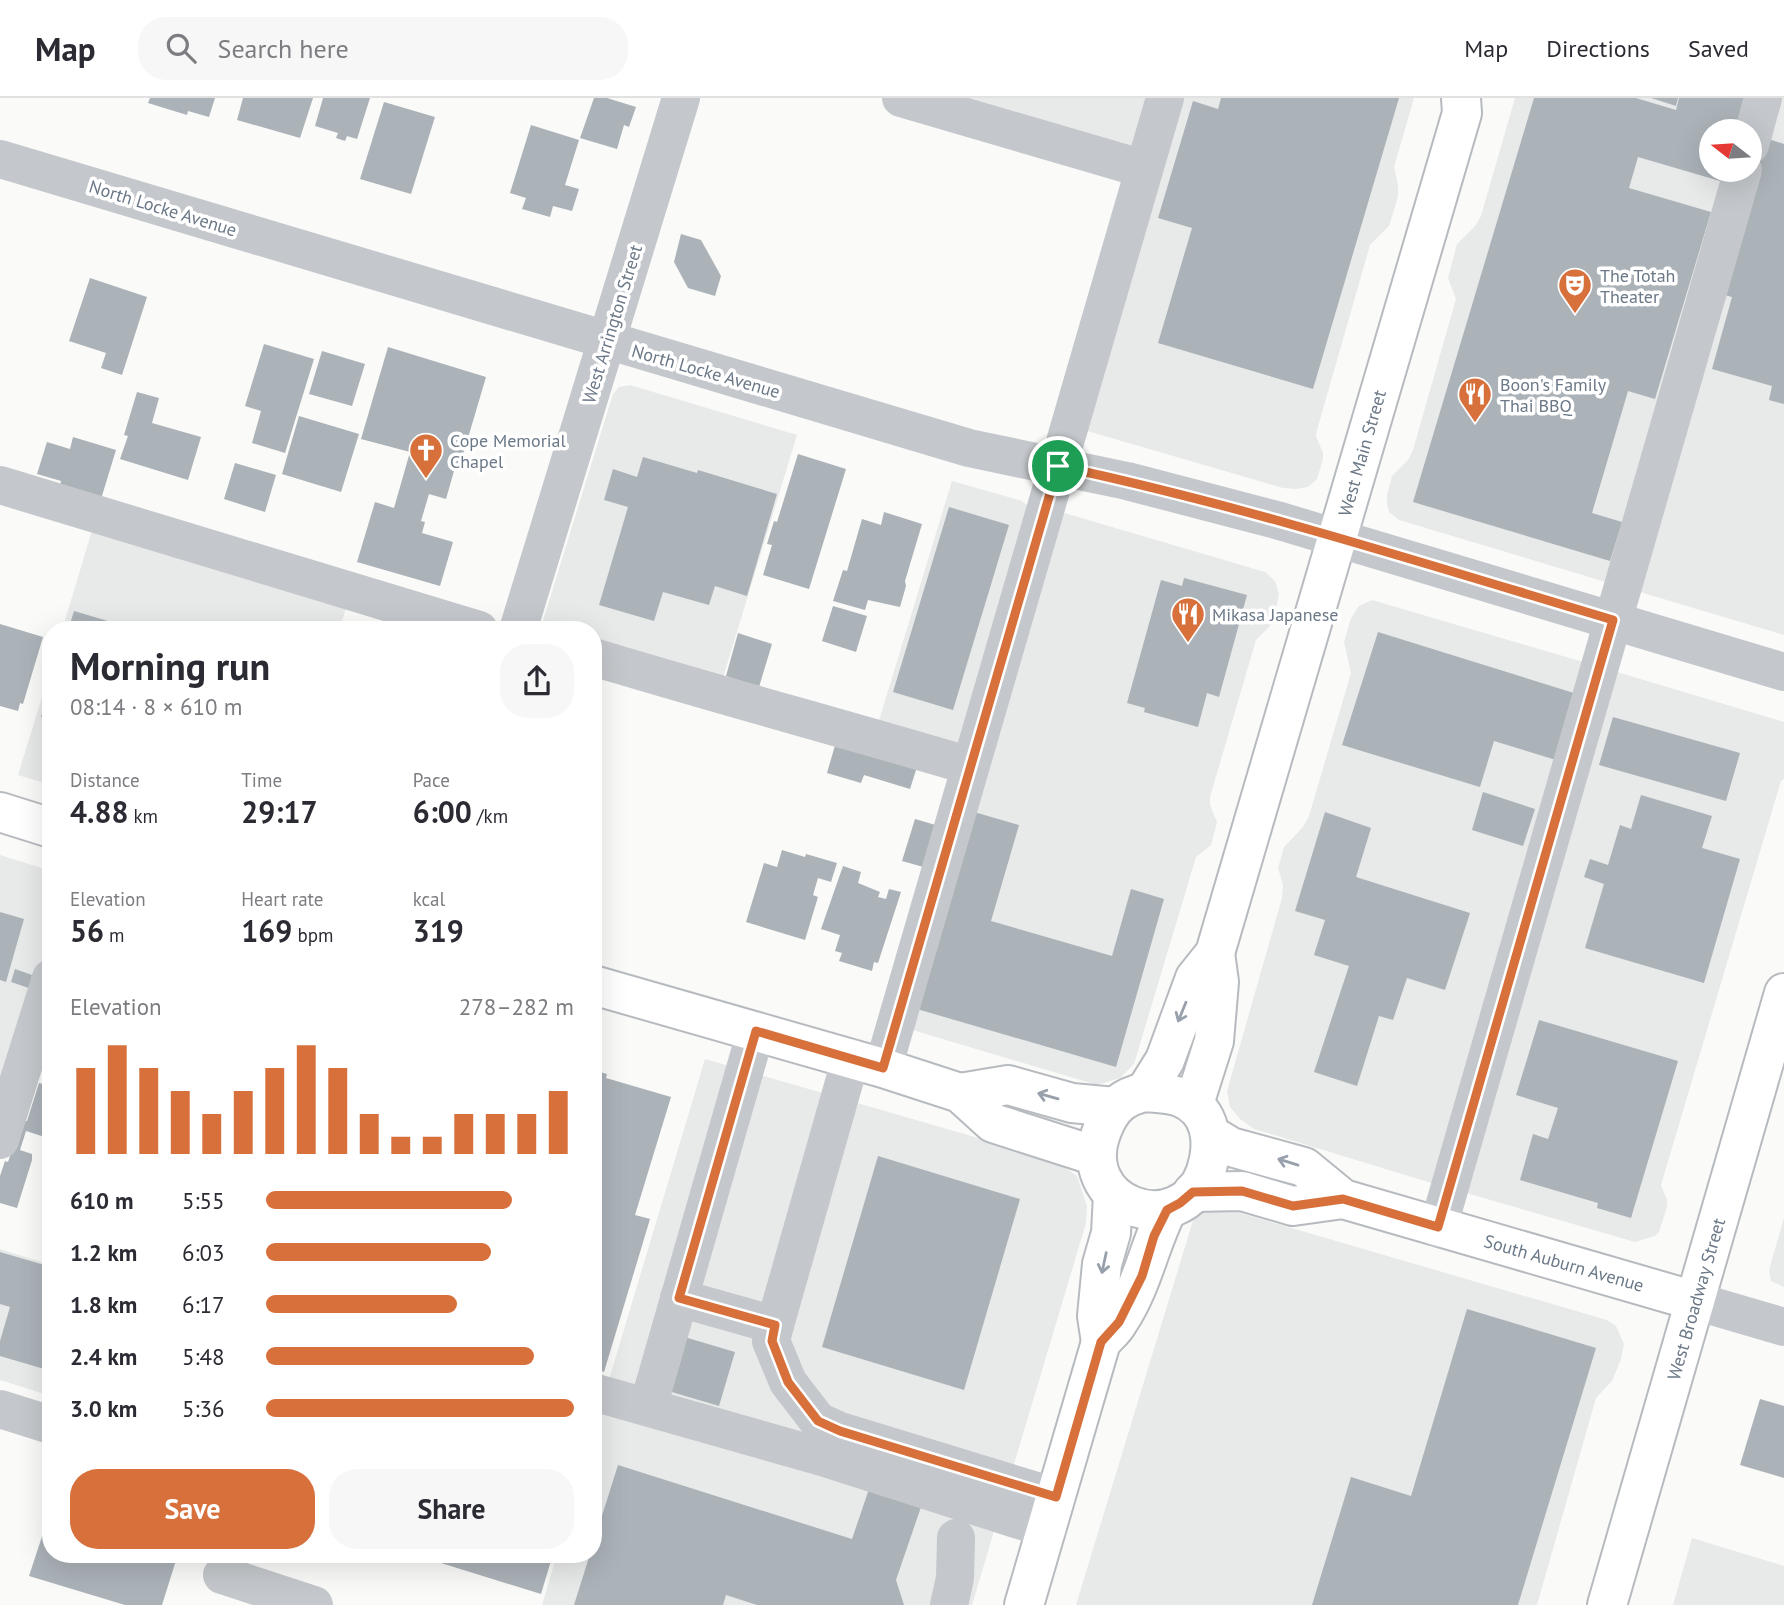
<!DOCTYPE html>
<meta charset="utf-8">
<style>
:root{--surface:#fff;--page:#f7f7f7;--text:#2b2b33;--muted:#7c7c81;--line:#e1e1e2;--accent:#d7703b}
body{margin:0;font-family:"PT Sans",sans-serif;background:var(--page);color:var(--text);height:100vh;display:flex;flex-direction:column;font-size:26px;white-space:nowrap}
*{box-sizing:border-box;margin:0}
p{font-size:23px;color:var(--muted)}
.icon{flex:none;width:38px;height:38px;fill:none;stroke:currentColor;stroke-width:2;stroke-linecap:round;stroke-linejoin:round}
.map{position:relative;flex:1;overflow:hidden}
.panel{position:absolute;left:42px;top:523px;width:560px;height:942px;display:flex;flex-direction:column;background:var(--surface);border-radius:28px;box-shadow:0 7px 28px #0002}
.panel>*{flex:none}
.needle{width:46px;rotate:287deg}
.controls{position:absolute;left:1699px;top:21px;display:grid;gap:14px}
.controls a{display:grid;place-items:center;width:63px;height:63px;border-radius:50%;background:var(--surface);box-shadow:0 7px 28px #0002;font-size:35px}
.pin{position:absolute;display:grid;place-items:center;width:60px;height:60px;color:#fff;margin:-30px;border:4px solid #fff;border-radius:50%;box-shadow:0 2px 7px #0007}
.round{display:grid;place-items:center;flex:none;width:74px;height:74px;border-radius:28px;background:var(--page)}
.headline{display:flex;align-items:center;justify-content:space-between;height:119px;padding:0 28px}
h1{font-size:38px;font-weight:600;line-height:52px}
.stats{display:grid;grid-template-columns:repeat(3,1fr);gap:10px;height:119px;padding:7px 28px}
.stats div{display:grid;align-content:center}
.stats b{font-size:30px;font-weight:600}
.stats small{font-size:19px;font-weight:400}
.stats p{font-size:19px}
.chart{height:196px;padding:14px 28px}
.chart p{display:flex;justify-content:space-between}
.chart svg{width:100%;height:126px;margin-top:7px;stroke:var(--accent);stroke-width:6}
.action{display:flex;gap:14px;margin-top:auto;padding:14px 28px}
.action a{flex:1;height:80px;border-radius:28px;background:var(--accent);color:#fff;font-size:28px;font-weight:600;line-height:80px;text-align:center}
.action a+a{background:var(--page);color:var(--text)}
ul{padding:0 28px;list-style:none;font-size:23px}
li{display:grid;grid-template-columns:112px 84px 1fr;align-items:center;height:52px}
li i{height:18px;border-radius:9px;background:var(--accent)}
header{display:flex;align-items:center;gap:42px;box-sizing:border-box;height:98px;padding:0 35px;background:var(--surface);border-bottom:2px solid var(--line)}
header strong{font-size:33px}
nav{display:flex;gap:38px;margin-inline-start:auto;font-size:24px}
.search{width:490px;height:63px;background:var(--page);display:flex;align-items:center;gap:18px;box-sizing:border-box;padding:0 24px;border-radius:28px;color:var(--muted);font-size:26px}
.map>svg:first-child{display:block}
.built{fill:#e8e9e9}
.building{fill:#abb2b8}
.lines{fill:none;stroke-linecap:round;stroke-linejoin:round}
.major-casing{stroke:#b7bbbf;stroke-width:42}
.minor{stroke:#c4c7cb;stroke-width:38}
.major{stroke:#fff;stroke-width:38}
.oneway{stroke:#97a0ab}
.route-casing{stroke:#fff;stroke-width:14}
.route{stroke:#d7703b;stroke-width:9}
.labels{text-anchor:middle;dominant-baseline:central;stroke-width:7;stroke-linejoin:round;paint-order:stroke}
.street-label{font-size:18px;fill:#6b7887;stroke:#fff}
.poi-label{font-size:18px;fill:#6b7887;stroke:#fff;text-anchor:start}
</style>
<header>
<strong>Map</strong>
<div class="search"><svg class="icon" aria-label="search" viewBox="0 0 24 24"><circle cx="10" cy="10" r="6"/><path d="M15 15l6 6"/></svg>Search here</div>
<nav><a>Map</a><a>Directions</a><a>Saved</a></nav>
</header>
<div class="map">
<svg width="1784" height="1507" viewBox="0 0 1784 1507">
<rect width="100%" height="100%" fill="#fafaf8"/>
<g class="built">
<path d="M935 0H1154L1139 50Z"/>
<path d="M1174 0H1414L1394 69 1398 87V99L1389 128 1370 147 1317 332 1316 338 1323 355V361L1317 381 1308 389 1296 391 1283 390 1077 330Z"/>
<path d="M1515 0H1752L1742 33H1712V72H1731L1609 485 1399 422 1389 414 1387 406V397L1392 378 1408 362 1413 352 1456 201 1448 180 1457 146 1475 128 1481 118Z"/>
<path d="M1774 0H1784V537L1633 492Z"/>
<path d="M630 287 797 337 722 583 593 545V532H552L541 529 613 296 619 289Z"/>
<path d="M952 383 1022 403 1028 408 960 654 877 629Z"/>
<path d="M1061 414 1265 474 1275 483 1279 496 1273 525 1256 542 1210 699V707L1217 724 1211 747 1196 759 1134 966 1120 980 1097 987 909 931Z"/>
<path d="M94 426 348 504 339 532H62Z"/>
<path d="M1372 502 1590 566 1438 1087 1254 1031 1240 1021 1230 1009 1227 993 1282 800 1283 787 1278 770 1284 749 1303 729 1309 718 1351 575 1344 544 1351 520 1359 508Z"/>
<path d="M51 570V687L18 677Z"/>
<path d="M1607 571 1784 624V681L1781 683 1661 1087 1667 1102V1109L1659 1134 1655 1138 1635 1144 1456 1092Z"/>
<path d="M0 757 51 773V839L0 1003Z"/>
<path d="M705 961 1054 1062 1077 1078 1087 1108 1086 1125 972 1507H542L557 1456H593V1335Z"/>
<path d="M1207 1110H1223L1607 1222 1616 1228 1624 1246 1621 1261 1612 1283 1596 1300 1537 1507H1076L1195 1116Z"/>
<path d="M1784 1120V1189L1771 1183 1769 1172Z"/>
<path d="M0 1151 51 1167V1298L0 1282Z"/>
<path d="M1692 1440 1784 1468V1507H1673Z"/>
</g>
<g class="building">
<path d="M150 0H215L209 19 188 13 187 17 148 5Z"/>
<path d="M243 0H313L300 40 237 22Z"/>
<path d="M323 0H370L357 41 347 38 345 43 336 40 338 35 315 28Z"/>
<path d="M594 0H607L636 9 629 29 624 27 617 51 580 40Z"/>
<path d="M1221 0H1399L1313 291 1158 245 1192 130 1158 120 1193 3 1218 11Z"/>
<path d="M1534 0H1636L1676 12 1679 0H1745L1735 33H1712V72H1724L1720 83 1638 59 1629 90 1711 114 1655 301 1628 293 1592 415 1622 424 1610 463 1413 404Z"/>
<path d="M1651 0H1678L1676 8Z"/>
<path d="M384 4 435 19 411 96 360 81Z"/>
<path d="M531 27 579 42 565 87 579 91 572 113 553 108 550 119 522 111 526 100 510 95Z"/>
<path d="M1765 40 1784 46V306L1769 302 1772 288 1712 271 1732 199 1721 196Z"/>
<path d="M681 136 701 142 721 178 715 198 688 190 674 164Z"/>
<path d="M90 180 147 199 122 277 101 270 106 255 69 243Z"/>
<path d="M264 246 314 261 285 355 252 345 261 313 245 308Z"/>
<path d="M388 249 486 279 460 367 456 366 446 401 429 396 421 423 425 424 422 435 453 444 440 488 357 464 375 404 394 410 410 354 361 341Z"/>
<path d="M322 253 365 266 352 308 309 296Z"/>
<path d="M137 294 159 300 152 325 201 339 188 382 120 361 128 338 124 337Z"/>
<path d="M299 318 359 336 341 394 282 376Z"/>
<path d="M73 339 116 352 101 401 60 388 61 383 37 376 47 344 70 351Z"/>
<path d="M798 356 846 371 809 491 763 477 772 447 767 446 774 423 777 424Z"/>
<path d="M643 359 697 375 698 372 777 396 747 498 715 488 709 507 663 494 654 523 599 507 628 409 604 402 613 371 637 379Z"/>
<path d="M235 365 276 377 265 414 224 401Z"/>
<path d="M949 409 1009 427 953 612 893 594Z"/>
<path d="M884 414 922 426 905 483 906 488 900 509 868 502 865 512 833 503 843 472 847 473 862 421 881 427Z"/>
<path d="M1184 480 1247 497 1219 599 1207 595 1198 629 1144 614 1145 610 1127 605 1161 482 1182 488Z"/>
<path d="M833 508 867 518 856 554 822 543Z"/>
<path d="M74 513 135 531V532H68Z"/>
<path d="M0 526 43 539 23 606 20 605 18 613 0 608Z"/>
<path d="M1378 534 1577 596 1556 662 1494 643 1480 689 1342 647Z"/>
<path d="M738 535 772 546 759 589 726 578Z"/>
<path d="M50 591H51V622L41 619Z"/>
<path d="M1613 619 1740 655 1726 703 1599 667Z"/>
<path d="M836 644 917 669 910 691 864 677 861 685 827 675Z"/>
<path d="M1483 694 1535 711 1523 748 1472 732Z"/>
<path d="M1641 697 1712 718 1702 750 1740 761 1704 885 1585 850 1604 786 1584 779 1590 761 1608 767 1620 727 1631 731Z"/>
<path d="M974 714 1019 727 991 823 1112 858 1131 791 1164 801 1116 969 917 911Z"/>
<path d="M1325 714 1371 730 1356 779 1470 815 1445 892 1407 880 1393 922 1379 918 1357 988 1314 974 1349 868 1314 857 1325 822 1295 813Z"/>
<path d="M915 721 939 728 927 770 902 763Z"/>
<path d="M782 752 805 759 806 756 837 765 831 784 818 780 813 797 818 799 805 842 746 824 764 765 777 769Z"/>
<path d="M843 768 861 774 858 785 880 794 878 799 886 801 889 791 901 794 878 865 874 864 872 873 839 863 842 855 835 853 840 837 821 831Z"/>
<path d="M0 814 24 821 6 884 0 882Z"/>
<path d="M15 871 32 877 29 890 11 884Z"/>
<path d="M1539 922 1678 963 1631 1120 1597 1110 1598 1105 1520 1082 1533 1036 1548 1041 1558 1010 1516 997Z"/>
<path d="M593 972 607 976 606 980 671 999 635 1117 650 1121 604 1274 593 1270Z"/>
<path d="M39 985 51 988V1041L26 1033 20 1052 32 1056V1062L17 1110 0 1105V1078L5 1063 8 1064 11 1055 18 1020 27 1023Z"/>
<path d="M878 1058 1020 1101 964 1292 822 1249Z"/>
<path d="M0 1154 51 1169V1273L0 1258V1243L10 1209 0 1206Z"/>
<path d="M1467 1211 1596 1250 1518 1507H1312L1351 1379 1411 1398Z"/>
<path d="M681 1238 735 1254 719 1308 665 1292Z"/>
<path d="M1760 1301 1784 1308V1380L1740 1367Z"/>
<path d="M618 1367 852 1441 869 1391 921 1409 896 1482 904 1507H757L726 1497 723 1507H574L590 1456H593V1446Z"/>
<path d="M51 1411V1456H178L162 1507H125L29 1478Z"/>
<path d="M444 1456H553L541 1496 441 1465Z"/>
</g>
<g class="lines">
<g class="major-casing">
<g id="major">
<path d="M0 714 51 730"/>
<path d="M593 887 883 970 960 995 993 1025 1096 1058"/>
<path d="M1145 994 1165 962 1195 880 1215 855 1462 15 1461 0"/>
<path d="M1145 994C1157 995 1171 995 1182 1000 1212 1013 1215 1045 1206 1073 1181 1146 1070 1108 1103 1030 1112 1008 1123 999 1145 994Z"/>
<path d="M960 995 1008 987 1072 1005 1115 1009"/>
<path d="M1194 1006 1214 943 1219 884 1215 855"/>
<path d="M1211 1037 1231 1049 1304 1069 1343 1101 1695 1203"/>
<path d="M1193 1094 1242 1093 1293 1108 1343 1101"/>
<path d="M1101 1244 1097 1218 1102 1166 1111 1135 1113 1097"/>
<path d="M1024 1507 1101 1244C1107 1237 1115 1231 1119 1223 1142 1189 1149 1148 1167 1112"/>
<path d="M1607 1507 1784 895"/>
</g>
</g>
<g class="minor">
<path d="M901 0 1144 71"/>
<path d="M1750 47 1763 0"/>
<path d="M0 61 969 350 1127 383 1280 423 1784 574"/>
<path d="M0 387 479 532"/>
<path d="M518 532 681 0"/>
<path d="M593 559C719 597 845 631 970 668"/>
<path d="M883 970 1165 0"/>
<path d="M0 1042 51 880"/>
<path d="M1438 1130 1743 72"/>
<path d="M679 1200 775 1227 851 960"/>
<path d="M1695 1203 1784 1229"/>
<path d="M775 1227 771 1243 788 1284 818 1323 840 1333 1056 1399"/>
<path d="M593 1294 822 1359 1047 1431"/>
<path d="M648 1309 756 933"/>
<path d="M0 1311 51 1327"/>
<path d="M222 1477 314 1507"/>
<path d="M949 1507 955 1480 956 1440"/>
</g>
<use href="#major" class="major"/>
</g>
<defs><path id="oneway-shaft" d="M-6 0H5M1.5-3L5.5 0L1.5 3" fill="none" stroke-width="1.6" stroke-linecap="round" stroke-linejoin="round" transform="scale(1.75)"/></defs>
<g class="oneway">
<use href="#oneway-shaft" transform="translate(1182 914) rotate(112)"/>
<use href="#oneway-shaft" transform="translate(1048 998) rotate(-164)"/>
<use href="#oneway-shaft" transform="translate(1288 1064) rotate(-163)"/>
<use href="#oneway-shaft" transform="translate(1104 1165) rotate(102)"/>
</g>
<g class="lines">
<g class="route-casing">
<path id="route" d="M1058 368C1246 408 1429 467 1613 522L1438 1129 1343 1101 1293 1108 1242 1093 1193 1094 1180 1105 1167 1112 1154 1138 1142 1178 1119 1224 1101 1244 1056 1399 840 1333 818 1323 788 1284 772 1243 775 1227 679 1200 756 933 883 970Z"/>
</g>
<use href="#route" class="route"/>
</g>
<defs>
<g id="theatre-pin" transform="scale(1.75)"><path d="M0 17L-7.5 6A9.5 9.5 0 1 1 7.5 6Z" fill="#d7703b" stroke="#fff"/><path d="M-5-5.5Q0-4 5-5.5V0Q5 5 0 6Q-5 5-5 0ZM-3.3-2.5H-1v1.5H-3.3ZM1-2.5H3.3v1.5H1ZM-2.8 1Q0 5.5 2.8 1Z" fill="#fff"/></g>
<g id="restaurant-pin" transform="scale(1.75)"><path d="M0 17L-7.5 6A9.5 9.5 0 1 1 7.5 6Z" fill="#d7703b" stroke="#fff"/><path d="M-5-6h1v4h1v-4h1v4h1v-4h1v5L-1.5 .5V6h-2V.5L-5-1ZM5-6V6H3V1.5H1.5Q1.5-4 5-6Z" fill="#fff"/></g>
<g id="church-pin" transform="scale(1.75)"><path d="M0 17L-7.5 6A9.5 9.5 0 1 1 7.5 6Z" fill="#d7703b" stroke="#fff"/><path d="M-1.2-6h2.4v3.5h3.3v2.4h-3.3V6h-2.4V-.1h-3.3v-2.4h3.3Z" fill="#fff"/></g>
</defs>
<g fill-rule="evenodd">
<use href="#theatre-pin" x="1575" y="187"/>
<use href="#restaurant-pin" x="1475" y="296"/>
<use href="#church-pin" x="426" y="352"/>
<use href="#restaurant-pin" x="1188" y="516"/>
</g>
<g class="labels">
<g class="street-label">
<text transform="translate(163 110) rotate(17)">North Locke Avenue</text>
<text transform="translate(612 226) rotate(-73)">West Arrington Street</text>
<text transform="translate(706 273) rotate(16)">North Locke Avenue</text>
<text transform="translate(1362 355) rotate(-74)">West Main Street</text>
<text transform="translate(1564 1165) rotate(16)">South Auburn Avenue</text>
<text transform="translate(1696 1201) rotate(-74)">West Broadway Street</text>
</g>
<g class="poi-label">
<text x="1600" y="177">The Totah<tspan x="1600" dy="21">Theater</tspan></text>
<text x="1500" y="286">Boon's Family<tspan x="1500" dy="21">Thai BBQ</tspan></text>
<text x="450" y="342">Cope Memorial<tspan x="450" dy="21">Chapel</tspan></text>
<text x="1212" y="516">Mikasa Japanese</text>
</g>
</g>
</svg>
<div class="controls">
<a><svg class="needle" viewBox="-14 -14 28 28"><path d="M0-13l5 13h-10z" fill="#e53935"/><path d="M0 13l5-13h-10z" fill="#7c7c81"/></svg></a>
</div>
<div class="pin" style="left:1058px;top:368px;background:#1e9e55"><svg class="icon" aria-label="arrive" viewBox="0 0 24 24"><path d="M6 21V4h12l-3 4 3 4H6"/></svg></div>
<section class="panel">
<div class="headline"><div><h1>Morning run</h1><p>08:14 · 8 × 610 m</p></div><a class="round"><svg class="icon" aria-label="share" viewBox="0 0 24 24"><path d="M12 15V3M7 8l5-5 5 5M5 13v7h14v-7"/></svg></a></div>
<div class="stats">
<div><p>Distance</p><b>4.88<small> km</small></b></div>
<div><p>Time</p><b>29:17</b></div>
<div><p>Pace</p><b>6:00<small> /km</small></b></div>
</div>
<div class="stats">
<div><p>Elevation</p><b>56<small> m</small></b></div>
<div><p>Heart rate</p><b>169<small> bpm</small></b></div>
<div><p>kcal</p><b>319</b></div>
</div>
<div class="chart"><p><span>Elevation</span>278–282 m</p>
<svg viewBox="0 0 160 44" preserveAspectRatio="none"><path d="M5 44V14M15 44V6M25 44V14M35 44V22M45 44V30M55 44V22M65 44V14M75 44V6M85 44V14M95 44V30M105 44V38M115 44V38M125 44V30M135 44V30M145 44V30M155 44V22"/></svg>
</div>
<ul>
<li><b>610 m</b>5:55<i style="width:80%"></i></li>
<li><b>1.2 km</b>6:03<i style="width:73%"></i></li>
<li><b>1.8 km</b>6:17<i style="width:62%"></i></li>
<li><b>2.4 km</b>5:48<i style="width:87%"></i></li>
<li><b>3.0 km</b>5:36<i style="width:100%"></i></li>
</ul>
<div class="action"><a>Save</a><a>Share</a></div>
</section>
</div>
